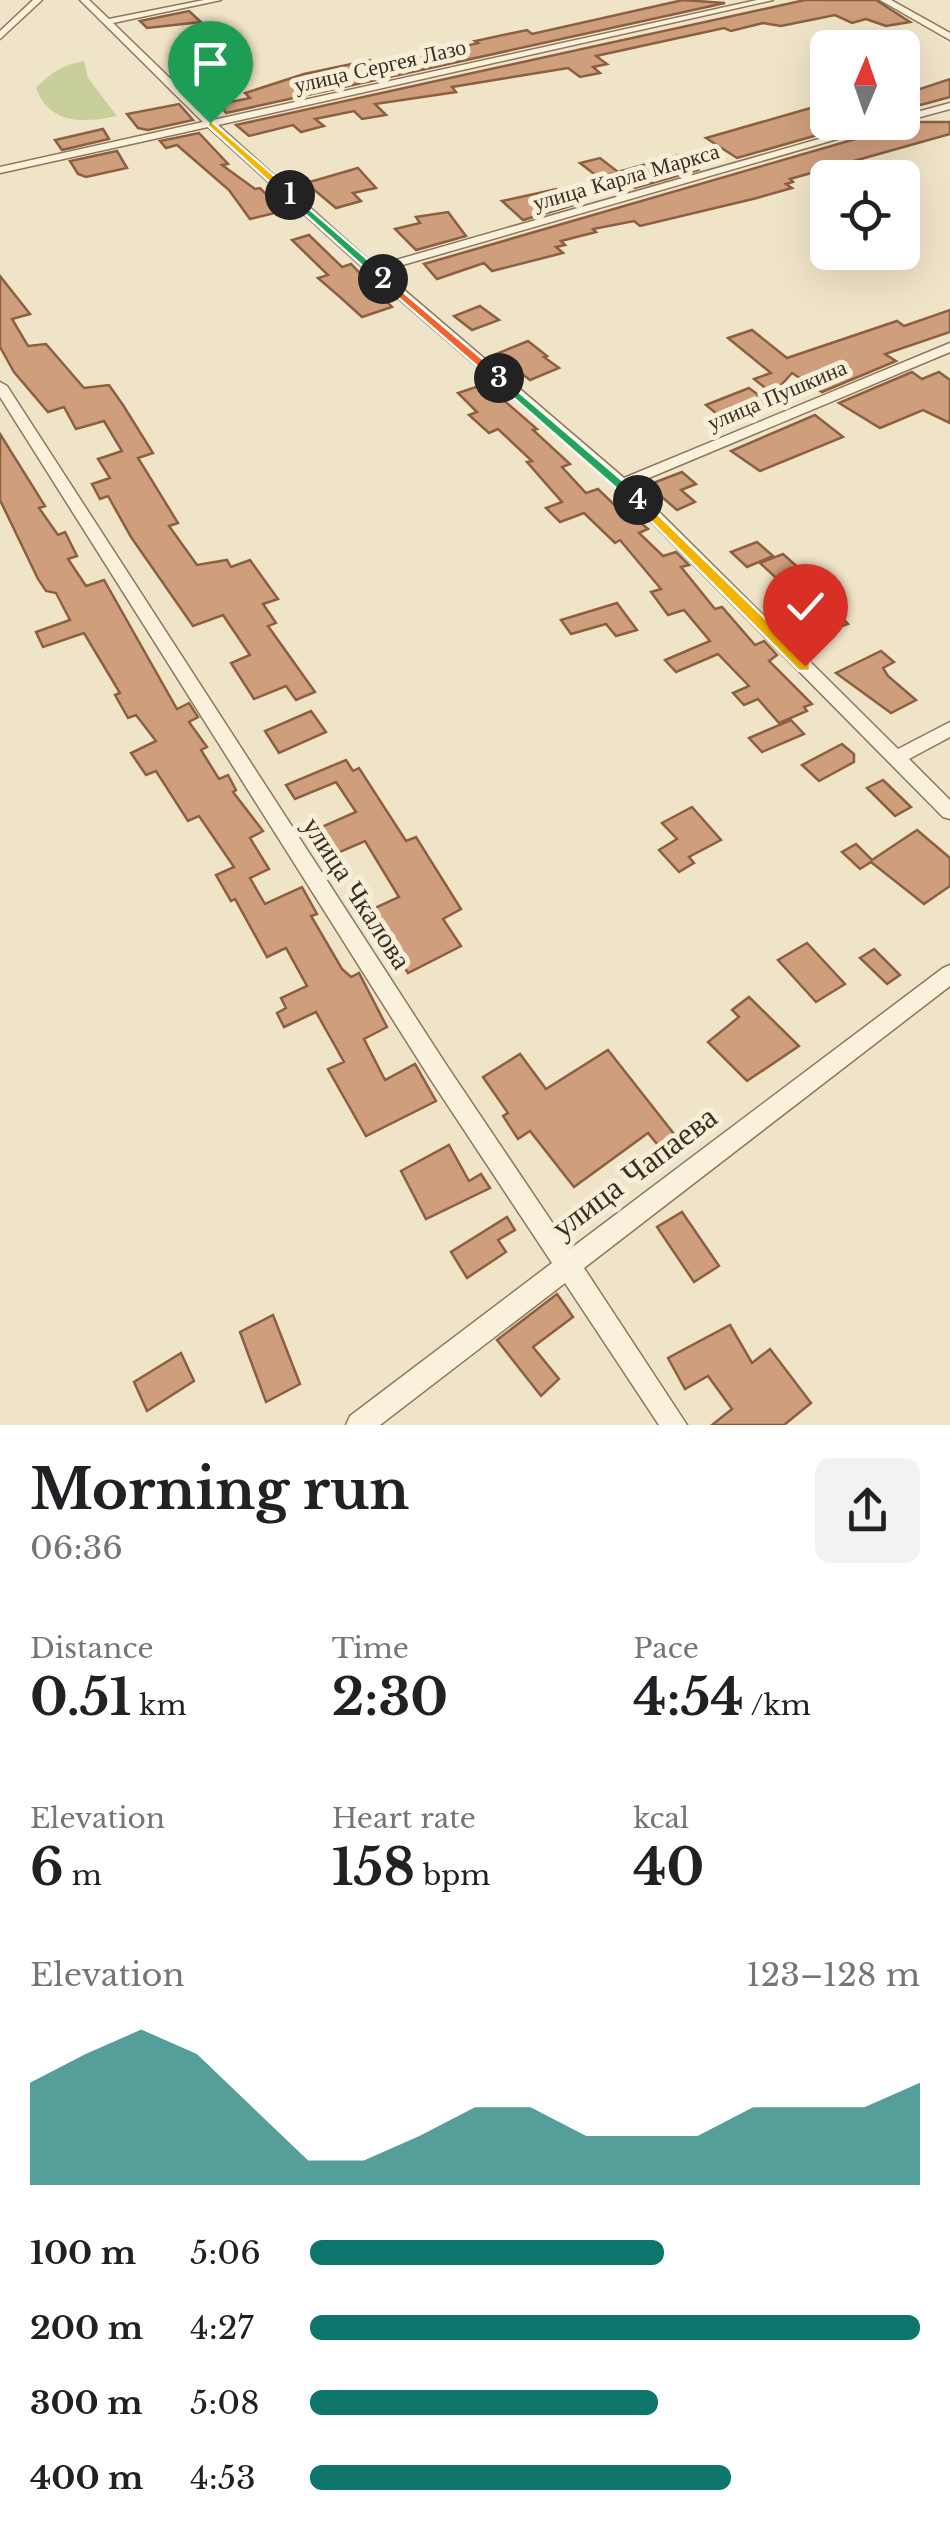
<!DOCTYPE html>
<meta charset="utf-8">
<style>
:root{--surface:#fff;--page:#f2f2f2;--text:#202124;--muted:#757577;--accent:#0f766e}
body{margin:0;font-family:"Libre Baskerville",serif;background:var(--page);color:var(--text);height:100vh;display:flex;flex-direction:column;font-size:38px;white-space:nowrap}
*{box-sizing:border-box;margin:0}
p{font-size:32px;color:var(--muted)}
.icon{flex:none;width:55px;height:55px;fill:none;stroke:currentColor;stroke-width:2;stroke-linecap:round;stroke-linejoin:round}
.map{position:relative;height:1425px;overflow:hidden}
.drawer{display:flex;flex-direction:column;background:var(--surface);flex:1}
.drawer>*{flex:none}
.needle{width:65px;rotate:2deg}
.fabs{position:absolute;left:810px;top:30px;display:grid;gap:20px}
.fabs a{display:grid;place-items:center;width:110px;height:110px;border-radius:15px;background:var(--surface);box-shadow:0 10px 40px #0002;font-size:50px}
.pin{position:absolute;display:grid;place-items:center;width:85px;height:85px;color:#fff;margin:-102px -42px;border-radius:50% 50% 50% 0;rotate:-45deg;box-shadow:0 0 10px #0007}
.pin .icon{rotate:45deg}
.km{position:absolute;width:50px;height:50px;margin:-25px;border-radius:50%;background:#222;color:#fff;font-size:28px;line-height:50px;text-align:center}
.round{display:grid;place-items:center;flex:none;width:105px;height:105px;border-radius:15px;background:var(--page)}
.summary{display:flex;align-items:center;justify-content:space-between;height:170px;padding:0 30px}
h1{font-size:55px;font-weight:800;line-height:75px}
.metrics{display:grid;grid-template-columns:repeat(3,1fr);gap:15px;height:170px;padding:10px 30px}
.metrics div{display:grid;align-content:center}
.metrics b{font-size:50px;font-weight:800}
.metrics small{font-size:28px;font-weight:400}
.metrics p{font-size:28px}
.chart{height:280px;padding:20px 30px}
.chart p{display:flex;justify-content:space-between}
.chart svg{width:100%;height:180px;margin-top:10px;fill:var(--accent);opacity:.7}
ul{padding:0 30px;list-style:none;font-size:32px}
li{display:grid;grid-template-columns:160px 120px 1fr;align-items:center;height:75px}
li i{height:25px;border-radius:12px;background:var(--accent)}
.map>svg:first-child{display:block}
.green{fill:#c9cf9b}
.building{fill:#cf9f7d;stroke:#8d5f41;stroke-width:2.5}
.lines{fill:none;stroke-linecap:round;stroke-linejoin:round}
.minor-casing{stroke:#8d765c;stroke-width:3}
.minor{fill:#faf1dc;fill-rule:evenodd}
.split-1{fill:#f5b400;stroke:#fff;stroke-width:2.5}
.split-2{fill:#22a559;stroke:#fff;stroke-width:2.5}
.split-3{fill:#f0652b;stroke:#fff;stroke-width:2.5}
.split-4{fill:#22a559;stroke:#fff;stroke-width:2.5}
.split-5{fill:#f5b400;stroke:#fff;stroke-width:2.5}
.labels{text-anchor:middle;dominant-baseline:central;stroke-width:10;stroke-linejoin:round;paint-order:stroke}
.far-street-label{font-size:22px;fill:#3d2e20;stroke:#f7eed8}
.street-label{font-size:28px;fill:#3d2e20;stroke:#f7eed8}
.near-street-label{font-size:32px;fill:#3d2e20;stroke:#f7eed8}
</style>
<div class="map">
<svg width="950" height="1425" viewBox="0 0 950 1425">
<rect width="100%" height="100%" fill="#f0e4c8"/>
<path class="green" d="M84 61 88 78 117 116C83 123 50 125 36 88 51 72 63 65 84 61Z"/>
<g class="building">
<path d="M683 0 725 3 226 113 220 104 250 98 245 93 304 74 370 60 379 68 478 43 475 41 527 30 532 34Z"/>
<path d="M805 0H876L910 22 886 26 866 19 852 23 835 15 781 26 763 23 731 31 724 28 596 56 607 64 593 67 600 73 580 77 568 68 452 87 456 92 375 104 386 115 362 119 354 111 315 119 324 126 301 132 293 125 249 136 236 125Z"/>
<path d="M189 11 201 22 147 28 140 21Z"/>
<path d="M950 79V97L921 105 902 95Z"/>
<path d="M828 103V122H863L737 158 706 138Z"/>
<path d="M179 104 193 120 148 130 138 128 127 114Z"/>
<path d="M914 122H950V134L790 179 793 182 786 184 792 188 757 198 640 226 634 221 593 229 596 232 561 241 565 245 556 247 563 253 492 271 484 263 437 279 424 264Z"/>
<path d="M103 129 109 139 62 150 55 140Z"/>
<path d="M199 133 228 164 222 165 255 189 260 188 283 211 250 219 229 190 177 145 166 148 160 141Z"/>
<path d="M117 151 127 168 86 177 78 174 70 161Z"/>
<path d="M679 155 698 170 635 188 615 173 598 177 580 163 600 158 618 172Z"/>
<path d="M358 168 376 188 353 193 361 201 336 208 306 183Z"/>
<path d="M556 189 574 205 523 220 502 201Z"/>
<path d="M448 212 466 236 416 250 395 229 420 223 416 217Z"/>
<path d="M309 235 342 267 351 264 392 307 362 317 340 297 318 278 328 275 292 240Z"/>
<path d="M0 276 30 314 12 319 28 346 46 344 84 388 109 385 123 405 153 453 138 458 178 523 169 526 197 565 227 560 231 567 250 560 278 599 263 604 276 623 268 626 315 692 296 700 286 686 254 699 231 663 250 655 223 615 193 626 131 537 108 496 100 499 92 484 110 478 98 459 122 451 104 421 76 429 64 407 48 412 14 372 0 347Z"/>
<path d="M480 306 499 320 472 330 454 316Z"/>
<path d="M950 310V332L885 354 896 361 822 392 792 373 773 394 754 379 771 373 728 338 752 330 787 358 897 321 904 326Z"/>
<path d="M528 341 547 356 544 357 559 368 530 380 496 354Z"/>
<path d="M912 372 922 379 939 372 950 380V423L923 410 880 428 839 403Z"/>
<path d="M485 384 537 429 533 430 570 464 562 467 586 493 598 489 628 518 633 516 648 529 639 533 663 556 676 552 689 565 681 567 715 609 722 607 755 645 764 641 777 655 769 661 812 704 804 707 807 711 779 723 758 699 744 705 733 693 749 686 718 654 676 672 665 660 710 641 684 610 668 615 651 592 661 589 620 540 615 543 584 513 560 522 546 508 562 502 527 462 532 461 498 429 489 433 469 415 477 412 458 393Z"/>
<path d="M749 388 769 403 723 419 706 405Z"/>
<path d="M815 415 843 437 760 471 731 451Z"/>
<path d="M0 434 45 506 39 508 58 535 65 532 77 556 68 559 86 586 104 580 177 709 189 703 198 717 189 722 207 747 201 750 219 779 228 775 236 790 233 792 263 831 250 838 269 869 250 878 265 904 302 887 317 914 311 916 342 969 351 977 359 973 387 1027 364 1039 385 1080 415 1064 436 1101 366 1136 328 1069 344 1062 316 1012 284 1027 277 1013 286 1008 281 998 307 986 286 948 267 957 235 899 231 901 216 875 234 867 199 816 188 821 156 771 146 775 131 753 156 741 136 715 128 718 115 695 120 693 84 633 43 647 36 632 70 620 56 593 46 591 38 579 0 500Z"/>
<path d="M682 472 696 484 681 490 695 502 677 510 648 485Z"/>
<path d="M757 542 773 556 747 567 731 552Z"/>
<path d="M783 554 832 598 826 601 848 624 807 638 775 609 799 599 760 563Z"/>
<path d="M617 603 637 630 616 636 606 624 571 634 561 620Z"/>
<path d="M881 651 894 662 883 668 888 676 916 700 891 713 836 673Z"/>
<path d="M311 711 326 732 279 753 265 731Z"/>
<path d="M791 720 804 734 762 752 749 738Z"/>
<path d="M842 744 854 754V762L819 781 802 765Z"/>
<path d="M346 760 353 771 359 768 406 841 416 837 461 909 443 919 461 946 408 973 382 931 377 934 364 913 399 897 365 841 333 855 317 829 356 812 336 782 295 799 286 785Z"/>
<path d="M883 780 911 807 895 816 867 788Z"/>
<path d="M692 807 721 840 689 857 694 863 679 872 659 850 677 839 662 823Z"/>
<path d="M917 830 950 858V886L924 904 871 862 860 869 842 852 856 844 872 860Z"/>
<path d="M807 943 845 984 816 1002 778 960Z"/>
<path d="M874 949 900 975 887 984 860 958Z"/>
<path d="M749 997 799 1046 747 1081 708 1042 739 1017 732 1010Z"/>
<path d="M608 1050 678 1139 662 1150 648 1133 574 1187 530 1131 518 1139 503 1116 508 1113 483 1077 520 1054 546 1089Z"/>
<path d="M449 1145 469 1181 481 1174 490 1188 426 1219 401 1171Z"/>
<path d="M682 1212 719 1266 694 1282 657 1227Z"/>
<path d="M507 1217 515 1230 498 1240 506 1252 467 1278 451 1252Z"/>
<path d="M557 1294 573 1317 533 1347 559 1379 541 1396 497 1340Z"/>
<path d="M273 1315 300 1384 266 1402 240 1332Z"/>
<path d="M730 1325 752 1363 770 1349 811 1403 784 1425H712L732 1409 708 1376 685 1389 668 1358Z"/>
<path d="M181 1353 194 1381 147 1411 134 1382Z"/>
</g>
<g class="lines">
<g class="minor-casing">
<g id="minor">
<path d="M33 0H42L0 39V31Z"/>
<path d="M80 0H89L109 19 204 0H221L113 23 213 120 757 0H773L218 125 375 266 878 122H896L382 271 624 478 950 343V352L632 485 898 749 950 722V737L909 759 950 800V819L943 817 617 487 369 273 208 127 0 173V167L203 122Z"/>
<path d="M880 0H891L950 33V40Z"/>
<path d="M950 103V109L902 122V116Z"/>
<path d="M0 382 7 386 447 1066 570 1249 943 968 950 965V986L584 1268 687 1425H659L565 1283 380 1425H346L350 1416 552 1263 431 1080 0 397Z"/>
</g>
</g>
<use href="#minor" class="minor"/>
</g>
<path class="split-1" d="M210 120 293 192V197H286L207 125Z"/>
<path class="split-2" d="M290 192 387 276V281H379L286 197Z"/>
<path class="split-3" d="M383 275 503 376V381H494L379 281Z"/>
<path class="split-4" d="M499 375 642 497V503H633L494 381Z"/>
<path class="split-5" d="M638 495 810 662V671H799L633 503Z"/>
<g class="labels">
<g class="far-street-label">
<text transform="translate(380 66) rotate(-13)">улица Сергея Лазо</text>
<text transform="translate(626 177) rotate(-16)">улица Карла Маркса</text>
<text transform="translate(777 395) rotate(-23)">улица Пушкина</text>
</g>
<g class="street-label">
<text transform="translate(357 893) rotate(57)">улица Чкалова</text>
</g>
<g class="near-street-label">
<text transform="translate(634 1172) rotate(-37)">улица Чапаева</text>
</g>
</g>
</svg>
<div class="fabs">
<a><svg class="needle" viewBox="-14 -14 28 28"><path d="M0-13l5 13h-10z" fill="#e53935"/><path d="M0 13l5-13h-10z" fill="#757577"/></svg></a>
<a><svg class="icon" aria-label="locate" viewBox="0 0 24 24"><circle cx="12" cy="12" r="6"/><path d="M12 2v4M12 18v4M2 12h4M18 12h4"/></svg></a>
</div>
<div class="pin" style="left:210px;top:123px;background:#1e9e55"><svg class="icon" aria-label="arrive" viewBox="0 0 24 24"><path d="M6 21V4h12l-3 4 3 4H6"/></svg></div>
<div class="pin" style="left:805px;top:666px;background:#d93025"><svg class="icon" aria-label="check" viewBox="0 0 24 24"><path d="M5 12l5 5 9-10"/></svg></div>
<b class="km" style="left:290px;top:195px">1</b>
<b class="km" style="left:383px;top:279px">2</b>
<b class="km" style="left:499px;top:378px">3</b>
<b class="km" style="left:638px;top:500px">4</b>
</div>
<section class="drawer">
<div class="summary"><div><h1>Morning run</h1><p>06:36</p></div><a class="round"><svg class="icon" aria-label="share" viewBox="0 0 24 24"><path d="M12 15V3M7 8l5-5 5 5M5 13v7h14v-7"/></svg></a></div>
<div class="metrics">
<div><p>Distance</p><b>0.51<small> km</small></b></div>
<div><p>Time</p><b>2:30</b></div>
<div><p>Pace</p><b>4:54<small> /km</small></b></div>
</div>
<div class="metrics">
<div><p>Elevation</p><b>6<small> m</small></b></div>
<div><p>Heart rate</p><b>158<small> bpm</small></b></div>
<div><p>kcal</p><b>40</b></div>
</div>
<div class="chart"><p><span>Elevation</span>123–128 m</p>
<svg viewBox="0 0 160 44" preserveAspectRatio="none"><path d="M0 44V19L10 12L20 6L30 12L40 25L50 38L60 38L70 32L80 25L90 25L100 32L110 32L120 32L130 25L140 25L150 25L160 19V44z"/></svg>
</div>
<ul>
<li><b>100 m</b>5:06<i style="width:58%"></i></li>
<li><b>200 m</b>4:27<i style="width:100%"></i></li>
<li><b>300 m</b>5:08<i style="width:57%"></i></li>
<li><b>400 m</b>4:53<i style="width:69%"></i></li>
</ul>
</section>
